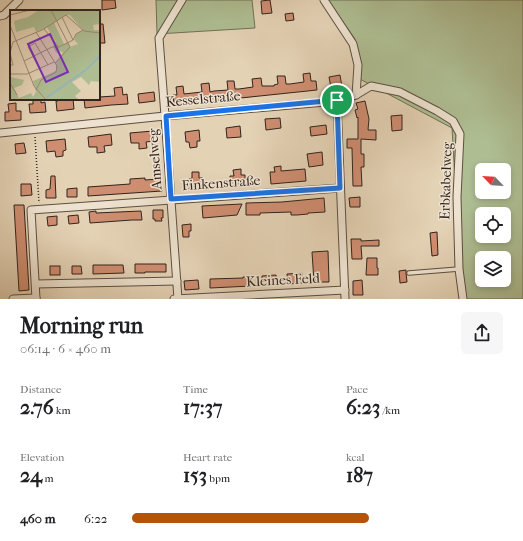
<!DOCTYPE html>
<meta charset="utf-8">
<style>
:root{--surface:#fff;--page:#f6f6f6;--text:#202124;--muted:#757577;--accent:#b45309}
body{margin:0;font-family:"IM FELL French Canon",serif;background:var(--page);color:var(--text);height:100vh;display:flex;flex-direction:column;font-size:15px;white-space:nowrap}
*{box-sizing:border-box;margin:0}
p{font-size:13px;color:var(--muted)}
.icon{flex:none;width:22px;height:22px;fill:none;stroke:currentColor;stroke-width:2;stroke-linecap:round;stroke-linejoin:round}
.map{position:relative;height:299px;overflow:hidden}
.panel{display:flex;flex-direction:column;background:var(--surface);flex:1}
.panel>*{flex:none}
.needle{width:26px;rotate:295deg}
.buttons{position:absolute;left:475px;top:163px;display:grid;gap:8px}
.buttons a{display:grid;place-items:center;width:36px;height:36px;border-radius:6px;background:var(--surface);box-shadow:0 2px 6px #0003;font-size:20px}
.pin{position:absolute;display:grid;place-items:center;width:34px;height:34px;color:#fff;margin:-17px;border:2px solid #fff;border-radius:50%;box-shadow:0 1px 4px #0007}
.round{display:grid;place-items:center;flex:none;width:42px;height:42px;border-radius:6px;background:var(--page)}
.headline{display:flex;align-items:center;justify-content:space-between;height:68px;padding:0 20px}
h1{font-size:22px;font-weight:700;line-height:30px}
.stats{display:grid;grid-template-columns:repeat(3,1fr);gap:6px;height:68px;padding:4px 20px}
.stats div{display:grid;align-content:center}
.stats b{font-size:20px;font-weight:700}
.stats small{font-size:11px;font-weight:400}
.stats p{font-size:11px}
ul{padding:0 20px;list-style:none;font-size:13px}
li{display:grid;grid-template-columns:64px 48px 1fr;align-items:center;height:30px}
li i{height:10px;border-radius:5px;background:var(--accent)}
.map>svg:first-child{display:block}
.green{fill:#aebd92;stroke:#707058;fill-rule:evenodd}
.building{fill:#cf8e71;stroke:#32231d}
.lines{fill:none;stroke-linecap:round;stroke-linejoin:round}
.lane-casing{stroke:#5e4f43;stroke-width:5.5}
.street-casing{stroke:#5e4f43;stroke-width:9}
.path{stroke:#32231d;stroke-width:1.5;stroke-dasharray:1 2;stroke-linecap:butt}
.lane{stroke:#ede2cf;stroke-width:3.5}
.street{stroke:#ede2cf;stroke-width:7}
.route-casing{stroke:#fff;stroke-width:8}
.route{stroke:#1a73e8;stroke-width:5}
.labels{text-anchor:middle;dominant-baseline:central;stroke-width:3;stroke-linejoin:round;paint-order:stroke}
.street-label{font-size:14px;fill:#32231d;stroke:#ede2cf}
.inset-river{fill:none;stroke:#98b5b6;stroke-width:2}
.inset-road{fill:none;stroke:#9d8c78;stroke-width:1}
.view{fill:#7b2cbf;fill-opacity:0.15;stroke:#7b2cbf;stroke-width:2}
.inset-edge{fill:none;stroke:#32231d;stroke-width:2}
</style>
<div class="map">
<svg width="523" height="299" viewBox="0 0 523 299">
<rect width="100%" height="100%" fill="#e4d2b5"/>
<filter id="stains"><feTurbulence type="fractalNoise" baseFrequency=".005" numOctaves="4"/><feColorMatrix values="0 0 0 0 .2 0 0 0 0 .09 0 0 0 0 .02 0 0 0 .5 -.17"/></filter>
<radialGradient id="worn" r=".72"><stop offset=".6" stop-color="#630" stop-opacity="0"/><stop offset="1" stop-color="#630" stop-opacity=".3"/></radialGradient>
<g class="green">
<path d="M156 0H252L255 28 157 34Z"/>
<path d="M328 0H523V299H463L460 266 452 128 356 77 355 39ZM482 170H504V192H482ZM482 214H504V236H482ZM482 258H504V280H482Z"/>
</g>
<g class="building">
<path d="M102 0H115L116 8 102 10Z"/>
<path d="M270 0 272 13 262 14 261 1Z"/>
<path d="M293 13 294 20 286 21 285 14Z"/>
<path d="M99 24H103L105 43H99Z"/>
<path d="M310 73 311 81H316L317 90 174 105 173 95H177L176 87 183 86 184 94 202 92 201 84 209 83 210 92 214 91 228 90 227 81H234L235 89H239L253 87 252 79 261 78 262 86H274V85L278 84 277 76H285L286 84H290L304 82 303 74Z"/>
<path d="M340 75 342 87 331 88 329 77Z"/>
<path d="M122 87 123 95 127 94 128 104 111 105 85 108 84 99H99V97L115 96 114 88Z"/>
<path d="M154 92 155 101 139 103 138 94Z"/>
<path d="M33 99H41V103L45 102 46 112 30 113 29 104H33Z"/>
<path d="M58 99H73L74 109 57 111 56 101H58Z"/>
<path d="M365 101 369 119 368 130H376V140L361 139V154H364V167H361L362 186H353L352 148H347V139H358V117L357 118 355 110 358 109 356 103Z"/>
<path d="M16 103V111H21V120L5 121V112H9L8 104Z"/>
<path d="M402 115V130L392 131 391 116Z"/>
<path d="M280 118 281 128 266 130 265 119Z"/>
<path d="M326 125 327 134 311 136 310 127Z"/>
<path d="M240 126 241 137 227 138 226 128Z"/>
<path d="M199 130 200 141H197V147L190 148 189 142H186L185 132Z"/>
<path d="M153 131 154 141 146 142 147 148 139 149V143H131L130 133Z"/>
<path d="M111 134 112 145 104 146 105 152 97 153V147H89L88 137Z"/>
<path d="M65 139 66 150 63 151V156L56 157 55 151 47 152 46 141Z"/>
<path d="M24 143 26 153 16 154 15 144Z"/>
<path d="M322 152 323 165 309 167 307 154Z"/>
<path d="M281 166V171L305 169 306 181 271 184 270 172H275L274 167Z"/>
<path d="M241 169V175H245V186L231 187 230 176H234L233 170Z"/>
<path d="M192 172H199V178H203L204 188 189 189V179L192 178Z"/>
<path d="M51 176H55L56 198H46V190L50 189Z"/>
<path d="M145 178V180L159 179 160 182H161L162 191 88 196V187L130 184V179Z"/>
<path d="M21 184H31L32 195 21 196Z"/>
<path d="M77 188V197H67V189Z"/>
<path d="M360 197V207H350L349 198Z"/>
<path d="M324 198 325 212 308 213V214L297 215H291V212L260 213V215H246V203L282 202Z"/>
<path d="M242 204 237 215 203 218 202 206Z"/>
<path d="M14 205H24L29 290 19 291Z"/>
<path d="M153 210H163V218H161L162 221H155V219H153Z"/>
<path d="M96 211V213L141 211 142 220H132L90 223 89 212Z"/>
<path d="M78 215 79 223 69 224 68 216Z"/>
<path d="M57 216V225L48 226 47 217Z"/>
<path d="M191 224V231H189V237H183L182 225Z"/>
<path d="M437 232 438 255 432 256 430 233Z"/>
<path d="M351 239H361V241L379 240V246H361L362 259H352Z"/>
<path d="M328 251 329 282H314L312 252Z"/>
<path d="M367 258H377V268H378V275H366Z"/>
<path d="M135 264H166V272H145V273H135Z"/>
<path d="M93 265H123L124 273 93 274Z"/>
<rect x="50" y="266" width="10" height="9"/>
<path d="M72 266H81L82 274H72Z"/>
<path d="M406 270V273L407 282 400 283 399 271Z"/>
<path d="M302 273V283L288 284 287 274Z"/>
<path d="M276 275 277 284 262 285V276Z"/>
<path d="M243 277H250L251 286 210 288V279L243 278Z"/>
<path d="M198 280 199 289 185 290 184 281Z"/>
<path d="M362 280 363 295H353V281Z"/>
</g>
<g class="lines">
<g class="lane-casing">
<path id="lane" d="M409 273 459 269"/>
</g>
<g class="street-casing">
<g id="street">
<path d="M324 0 353 44 358 65 356 95"/>
<path d="M0 16 4 15 19 0"/>
<path d="M337 101 345 299"/>
<path d="M0 133 165 116 337 101 356 95 371 86 400 92 437 111 453 121 460 134 457 197 459 269 463 299"/>
<path d="M36 284 177 281"/>
<path d="M13 299 36 298"/>
<path d="M36 299 31 210 340 188"/>
<path d="M174 299 345 290"/>
<path d="M178 299 165 116 159 38 182 0"/>
</g>
</g>
<path class="path" d="M35 137 39 203"/>
<use href="#lane" class="lane"/>
<use href="#street" class="street"/>
</g>
<g class="lines">
<g class="route-casing">
<path id="route" d="M337 100 340 188 171 199 166 116Z"/>
</g>
<use href="#route" class="route"/>
</g>
<g class="labels">
<g class="street-label">
<text transform="translate(203 99) rotate(-5)">Kesselstraße</text>
<text transform="translate(155 159) rotate(-94)">Amselweg</text>
<text transform="translate(446 181) rotate(-88)">Erbkabelweg</text>
<text transform="translate(221 183) rotate(-4)">Finkenstraße</text>
<text transform="translate(283 280) rotate(-3)">Kleines Feld</text>
</g>
</g>
<g transform="translate(10 10)">
<rect width="90" height="90" fill="#e4d2b5"/>
<path d="M29 0H90V14L83 15 84 20H90V72L81 71 79 75 71 67 62 72 71 81 65 86 69 90H0V67L14 70 12 75 4 78 9 88 21 83 23 87 26 82 23 71 46 61V52L53 43 51 41 46 43 43 36 47 34 37 17 26 22 24 17 6 22 4 11 18 7ZM56 5H60L73 20 66 24 64 30 68 34 60 37 58 32 54 34 44 13Z" fill="#aebd92" fill-rule="evenodd"/>
<path class="inset-river" d="M36 88 77 59 90 46"/>
<path class="inset-road" d="M41 0 60 37 45 53M0 5 20 0M52 7 63 30M0 15 24 76 36 90M34 19 49 37M14 51 42 37H49L63 30 66 24 73 20M0 55H3L0 43 3 32 32 20 56 5 74 21 90 23M30 59 18 37 25 33 38 55M0 64H17L44 52M0 73 7 85M26 80 31 70 46 62 47 56 26 22"/>
<path class="view" d="M40 24 58 62 36 72 18 34Z"/>
<rect width="90" height="90" class="inset-edge"/>
</g>
<rect width="100%" height="100%" filter="url(#stains)"/>
<rect width="100%" height="100%" fill="url(#worn)"/>
</svg>
<div class="buttons">
<a><svg class="needle" viewBox="-14 -14 28 28"><path d="M0-13l5 13h-10z" fill="#e53935"/><path d="M0 13l5-13h-10z" fill="#757577"/></svg></a>
<a><svg class="icon" aria-label="locate" viewBox="0 0 24 24"><circle cx="12" cy="12" r="6"/><path d="M12 2v4M12 18v4M2 12h4M18 12h4"/></svg></a>
<a><svg class="icon" aria-label="layers" viewBox="0 0 24 24"><path d="M12 4l9 5-9 5-9-5zM3 14l9 5 9-5"/></svg></a>
</div>
<div class="pin" style="left:337px;top:100px;background:#1e9e55"><svg class="icon" aria-label="arrive" viewBox="0 0 24 24"><path d="M6 21V4h12l-3 4 3 4H6"/></svg></div>
</div>
<section class="panel">
<div class="headline"><div><h1>Morning run</h1><p>06:14 · 6 × 460 m</p></div><a class="round"><svg class="icon" aria-label="share" viewBox="0 0 24 24"><path d="M12 15V3M7 8l5-5 5 5M5 13v7h14v-7"/></svg></a></div>
<div class="stats">
<div><p>Distance</p><b>2.76<small> km</small></b></div>
<div><p>Time</p><b>17:37</b></div>
<div><p>Pace</p><b>6:23<small> /km</small></b></div>
</div>
<div class="stats">
<div><p>Elevation</p><b>24<small> m</small></b></div>
<div><p>Heart rate</p><b>153<small> bpm</small></b></div>
<div><p>kcal</p><b>187</b></div>
</div>
<ul>
<li><b>460 m</b>6:22<i style="width:64%"></i></li>
</ul>
</section>
